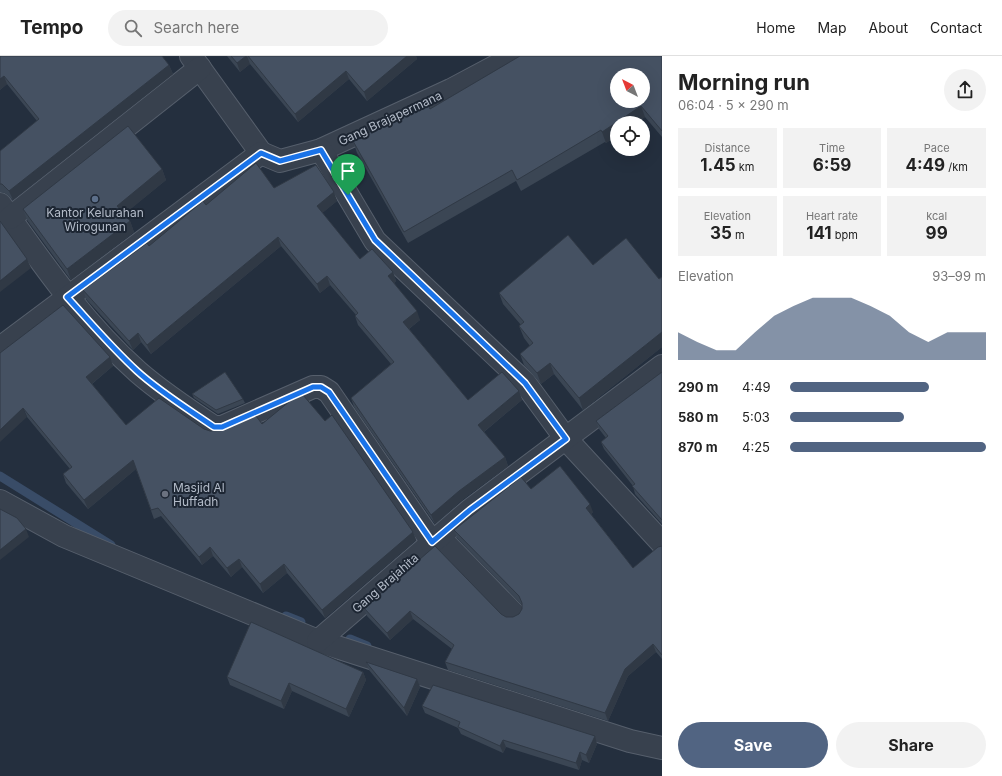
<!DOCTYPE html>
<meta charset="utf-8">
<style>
:root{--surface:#fff;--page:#f2f2f2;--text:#222;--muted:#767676;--line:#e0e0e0;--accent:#516482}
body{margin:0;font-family:Inter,sans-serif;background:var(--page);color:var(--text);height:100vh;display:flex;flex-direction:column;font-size:15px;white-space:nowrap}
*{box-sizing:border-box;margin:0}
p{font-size:13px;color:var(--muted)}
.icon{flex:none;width:22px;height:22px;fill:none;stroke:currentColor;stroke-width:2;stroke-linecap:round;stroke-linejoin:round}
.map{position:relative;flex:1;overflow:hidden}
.details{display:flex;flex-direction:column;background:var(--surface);width:340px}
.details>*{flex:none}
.needle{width:26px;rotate:318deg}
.buttons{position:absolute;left:610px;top:12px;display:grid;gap:8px}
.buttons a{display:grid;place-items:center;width:40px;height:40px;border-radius:50%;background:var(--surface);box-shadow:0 4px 16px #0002;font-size:20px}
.pin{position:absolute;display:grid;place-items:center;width:34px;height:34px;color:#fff;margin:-41px -17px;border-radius:50% 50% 50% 0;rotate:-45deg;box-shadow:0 0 4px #0007}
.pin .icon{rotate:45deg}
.round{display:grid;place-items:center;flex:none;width:42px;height:42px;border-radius:21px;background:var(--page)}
.headline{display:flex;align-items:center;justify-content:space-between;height:68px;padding:0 16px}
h1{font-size:22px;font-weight:700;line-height:30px}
.figures{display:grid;grid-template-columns:repeat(3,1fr);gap:6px;height:68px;padding:4px 16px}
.figures div{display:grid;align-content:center;border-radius:0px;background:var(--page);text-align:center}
.figures b{font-size:17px;font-weight:700}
.figures small{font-size:11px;font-weight:400}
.figures p{font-size:11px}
.chart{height:112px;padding:8px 16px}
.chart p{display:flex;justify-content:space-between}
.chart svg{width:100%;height:72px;margin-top:4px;fill:var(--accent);opacity:.7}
.cta{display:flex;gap:8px;margin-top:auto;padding:8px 16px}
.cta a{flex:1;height:46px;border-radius:24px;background:var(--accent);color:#fff;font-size:16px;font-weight:700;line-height:46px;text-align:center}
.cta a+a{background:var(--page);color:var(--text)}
ul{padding:0 16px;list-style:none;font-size:13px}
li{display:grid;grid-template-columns:64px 48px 1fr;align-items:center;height:30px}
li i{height:10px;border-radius:5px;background:var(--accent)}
header{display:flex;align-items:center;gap:24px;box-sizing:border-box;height:56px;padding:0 20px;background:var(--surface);border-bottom:1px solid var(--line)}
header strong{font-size:19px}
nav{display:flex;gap:22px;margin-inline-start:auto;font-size:14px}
.search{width:280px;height:36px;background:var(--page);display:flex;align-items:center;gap:10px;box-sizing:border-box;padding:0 14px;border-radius:22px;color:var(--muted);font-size:15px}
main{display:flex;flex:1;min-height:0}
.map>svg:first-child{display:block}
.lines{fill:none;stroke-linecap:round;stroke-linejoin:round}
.stream{stroke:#394c67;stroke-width:9}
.minor-casing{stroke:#565f6c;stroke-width:24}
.minor{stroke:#38414e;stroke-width:22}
.wall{fill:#3b4654}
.shaded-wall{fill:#303945}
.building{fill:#455162;stroke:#303945;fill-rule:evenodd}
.route-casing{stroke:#fff;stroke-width:8}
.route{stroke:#1a73e8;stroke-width:5}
.service-dot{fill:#5c6f8a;stroke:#1d2633;stroke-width:1.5}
.worship-dot{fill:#6b7280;stroke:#1d2633;stroke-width:1.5}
.labels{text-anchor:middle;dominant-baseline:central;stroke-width:4;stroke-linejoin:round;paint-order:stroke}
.street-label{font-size:12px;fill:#b4bcc9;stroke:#1d2633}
.poi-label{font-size:12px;fill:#b4bcc9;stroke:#1d2633}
</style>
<header>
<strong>Tempo</strong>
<div class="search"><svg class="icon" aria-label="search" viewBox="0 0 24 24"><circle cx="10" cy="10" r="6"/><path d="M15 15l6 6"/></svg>Search here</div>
<nav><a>Home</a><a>Map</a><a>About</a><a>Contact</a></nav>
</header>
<main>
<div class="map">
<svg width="662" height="720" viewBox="0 0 662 720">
<rect width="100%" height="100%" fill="#242f3e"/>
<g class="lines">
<g class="stream">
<path d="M0 420 111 489"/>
<path d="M286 560 301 566"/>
<path d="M350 583 367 590"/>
</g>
<g class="minor-casing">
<g id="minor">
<path d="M191 0 261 97 280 105 321 94 451 34 515 0"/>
<path d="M321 94 375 185 525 327 566 383 662 487"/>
<path d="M0 148C42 207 83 267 138 316 161 336 188 354 214 371H222L313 331H321L329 336 432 486"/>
<path d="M10 162 200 12"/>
<path d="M0 292 261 97"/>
<path d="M0 445 64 480 318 585 630 685 662 692"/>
<path d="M439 481 513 557"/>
<path d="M318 585 470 454 662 310"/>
</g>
</g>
<use href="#minor" class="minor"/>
</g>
<g class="wall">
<path d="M0 0 169 9 173 18 13 144 5 137 0 136V95L37 65 7 28 0 34Z"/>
<path d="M227 0H416L417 3 367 45 349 23 298 66 250 8 240 16Z"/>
<path d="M662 0V81L645 61 636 67H617V80L606 87 605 86 521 135 516 125 408 187 357 97 353 85 430 53Z"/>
<path d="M162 113 166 124 124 158 130 165 134 176 71 224 27 164 23 153Z"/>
<path d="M274 132 337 145 322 157 360 203 393 216 396 225 394 227 420 264 409 273 468 344 519 335 522 344 484 376 505 401 508 410 462 444 435 468 354 351 351 342 391 308 358 269 355 260 356 259 330 229 320 237 281 190 151 298 141 286 133 294 86 243 83 234 149 190 206 149Z"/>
<path d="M593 209 659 223 662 221V291L583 354 554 318 541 328 524 309 520 298 530 290 524 282 519 270 521 269 503 248 499 237Z"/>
<path d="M0 297 110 301 113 310 92 328 126 369 204 373 210 375 224 374 262 368 413 476 416 484 325 562 287 517 263 537 242 511 231 521 213 500 202 509 161 460 154 463 136 413 88 453 66 427 63 418 70 413 27 361Z"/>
<path d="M662 316V468L635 438 633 430 604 393 601 386 606 382 599 373 596 365Z"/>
<path d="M192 338 243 343 245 347 218 358 194 342Z"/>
<path d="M531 433 593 456 591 458 633 512 662 490V603L656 596 628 620 608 665 448 614 445 606 452 593 413 563 390 584 367 560 364 552 501 558 506 561H513L519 558 522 553V549L457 482 454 474Z"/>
<path d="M366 606 417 623 420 631 407 660 369 614Z"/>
<path d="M363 616 366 624 349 661 292 635 284 653 230 629 227 621Z"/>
<path d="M422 650 597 688 589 707 582 704 579 714 506 691 503 697 461 678 458 672 425 657Z"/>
</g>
<g class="shaded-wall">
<path d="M246 0H247L250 8 240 16 237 7Z"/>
<path d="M407 0H416L417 3 367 45 364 36Z"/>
<path d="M169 9 173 18 13 144 9 135Z"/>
<path d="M346 15 349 23 298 66 295 58Z"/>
<path d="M4 20 7 28 0 34V23Z"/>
<path d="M641 50 645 61 636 67H617V80L606 87 602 76Z"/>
<path d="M162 113 166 124 121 161 117 150Z"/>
<path d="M334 136 337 145 320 159 317 150Z"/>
<path d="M130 165 134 176 71 224 67 213Z"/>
<path d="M278 181 281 190 151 298 147 289Z"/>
<path d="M27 203 31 212 0 236V225Z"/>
<path d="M393 216 396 225 392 229 388 220Z"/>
<path d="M327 220 330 229 320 237 317 228Z"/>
<path d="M417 255 420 264 406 275 403 266Z"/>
<path d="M662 276V291L583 354 579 342Z"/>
<path d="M138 277 141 286 133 294 129 285Z"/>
<path d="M110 301 113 310 89 330 86 321Z"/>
<path d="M550 307 554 318 541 328 537 317Z"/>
<path d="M519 335 522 344 481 378 478 369Z"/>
<path d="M23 352 27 361 0 386V374Z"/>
<path d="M505 401 508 410 462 444 435 468 431 459 459 435Z"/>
<path d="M133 404 136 413 88 453 84 444Z"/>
<path d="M590 448 593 456 589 460 586 452Z"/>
<path d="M26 473 29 481 0 504V494Z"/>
<path d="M413 476 416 484 325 562 322 554Z"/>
<path d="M210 491 213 500 202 509 199 501Z"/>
<path d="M239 503 242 511 231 521 227 512Z"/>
<path d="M284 508 287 517 263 537 260 528Z"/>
<path d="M410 555 413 563 390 584 387 577Z"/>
<path d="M653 588 656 596 628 620 608 665 605 657 625 613Z"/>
<path d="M363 616 366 624 349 661 346 653Z"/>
<path d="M417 623 420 631 407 660 404 652Z"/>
<path d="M289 627 292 635 284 653 281 645Z"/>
<path d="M595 680 597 688 589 707 586 699Z"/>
<path d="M503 684 506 691 503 697 500 690Z"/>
<path d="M580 696 582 704 579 714 576 707Z"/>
</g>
<g class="building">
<path d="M0 0H162L169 9 9 135 2 128H0V95L39 63 4 20 0 23Z"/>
<path d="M231 0H246L237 7Z"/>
<path d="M248 0H407L364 36 346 15 295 58Z"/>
<path d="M520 0H662V75L641 50 602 76 601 74 517 124 512 114 404 176 353 85 426 46 430 53ZM617 19H643V45H617Z"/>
<path d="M128 70 162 113 117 150 130 165 67 213 23 153Z"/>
<path d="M256 107 274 132 316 109 334 136 317 150 360 203 372 193 393 216 388 220 417 255 403 266 468 344 502 316 519 335 478 369 505 401 459 435 431 459 351 342 394 306 355 260 358 257 327 220 317 228 278 181 147 289 138 277 129 285 83 234 147 187 149 190 203 145 206 149Z"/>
<path d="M0 165 27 203 0 225Z"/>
<path d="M568 179 593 209 626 182 659 223 662 221V276L579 342 550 307 537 317 520 298 533 287 519 270 524 266 499 237Z"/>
<path d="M63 249 110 301 86 321 126 369 159 342 204 373 210 375 224 374 256 360 262 368 290 345 303 339 325 365 332 359 413 476 322 554 284 508 260 528 239 503 227 512 210 491 199 501 158 452 151 454 133 404 84 444 63 418 72 411 23 352 0 374V297Z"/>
<path d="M225 316 243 343 216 354 192 338Z"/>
<path d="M662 316V464L632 430 635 428 601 386 608 380 596 365Z"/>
<path d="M560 410 590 448 586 452 633 512 658 491 662 490V599L653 588 625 613 605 657 445 606 454 589 410 555 387 577 364 552 435 490 501 558 506 561H513L519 558 522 553V547L519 540 454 474 521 421 531 433Z"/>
<path d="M0 453 17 462 26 473 0 494Z"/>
<path d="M251 566 363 616 346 653 289 627 281 645 227 621Z"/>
<path d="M366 606 417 623 404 652Z"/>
<path d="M433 629 595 680 586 699 580 696 576 707 503 684 500 690 458 671 460 666 422 650Z"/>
</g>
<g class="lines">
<g class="route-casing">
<path id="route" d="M321 94 375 184 525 327 566 383 470 454 432 486 329 336 321 331H313L222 371H214C188 353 160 336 137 315 112 292 90 266 67 241L261 97 280 105Z"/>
</g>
<use href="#route" class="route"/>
</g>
<circle class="service-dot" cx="95" cy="143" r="4"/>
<circle class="worship-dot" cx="165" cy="438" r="4"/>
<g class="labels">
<g class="street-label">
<text transform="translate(390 62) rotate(-25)">Gang Brajapermana</text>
<text transform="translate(385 527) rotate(-41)">Gang Brajahita</text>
</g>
<g class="poi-label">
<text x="95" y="156">Kantor Kelurahan<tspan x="95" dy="14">Wirogunan</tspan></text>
<text x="173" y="431" text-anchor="start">Masjid Al<tspan x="173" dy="14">Huffadh</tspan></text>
</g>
</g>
</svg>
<div class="buttons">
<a><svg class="needle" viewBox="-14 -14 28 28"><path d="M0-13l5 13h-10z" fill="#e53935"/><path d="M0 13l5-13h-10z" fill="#767676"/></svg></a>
<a><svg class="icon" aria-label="locate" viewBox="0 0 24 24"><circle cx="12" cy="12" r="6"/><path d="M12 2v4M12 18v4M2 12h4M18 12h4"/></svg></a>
</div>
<div class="pin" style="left:348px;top:139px;background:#1e9e55"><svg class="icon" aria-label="arrive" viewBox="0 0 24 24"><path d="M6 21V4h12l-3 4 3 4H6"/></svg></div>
</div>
<section class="details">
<div class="headline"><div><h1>Morning run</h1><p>06:04 · 5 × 290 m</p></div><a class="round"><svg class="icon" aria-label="share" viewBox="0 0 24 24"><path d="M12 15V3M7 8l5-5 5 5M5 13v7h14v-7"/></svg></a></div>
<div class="figures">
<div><p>Distance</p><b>1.45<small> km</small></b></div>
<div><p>Time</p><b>6:59</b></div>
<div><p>Pace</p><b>4:49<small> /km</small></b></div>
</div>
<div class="figures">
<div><p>Elevation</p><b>35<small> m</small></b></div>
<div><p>Heart rate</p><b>141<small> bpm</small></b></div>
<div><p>kcal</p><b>99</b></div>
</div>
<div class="chart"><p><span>Elevation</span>93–99 m</p>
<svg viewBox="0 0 160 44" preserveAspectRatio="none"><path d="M0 44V27L10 33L20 38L30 38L40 27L50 17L60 11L70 6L80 6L90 6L100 11L110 17L120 27L130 33L140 27L150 27L160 27V44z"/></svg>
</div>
<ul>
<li><b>290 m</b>4:49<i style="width:71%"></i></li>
<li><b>580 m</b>5:03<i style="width:58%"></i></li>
<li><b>870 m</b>4:25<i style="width:100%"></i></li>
</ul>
<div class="cta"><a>Save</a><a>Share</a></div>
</section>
</main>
